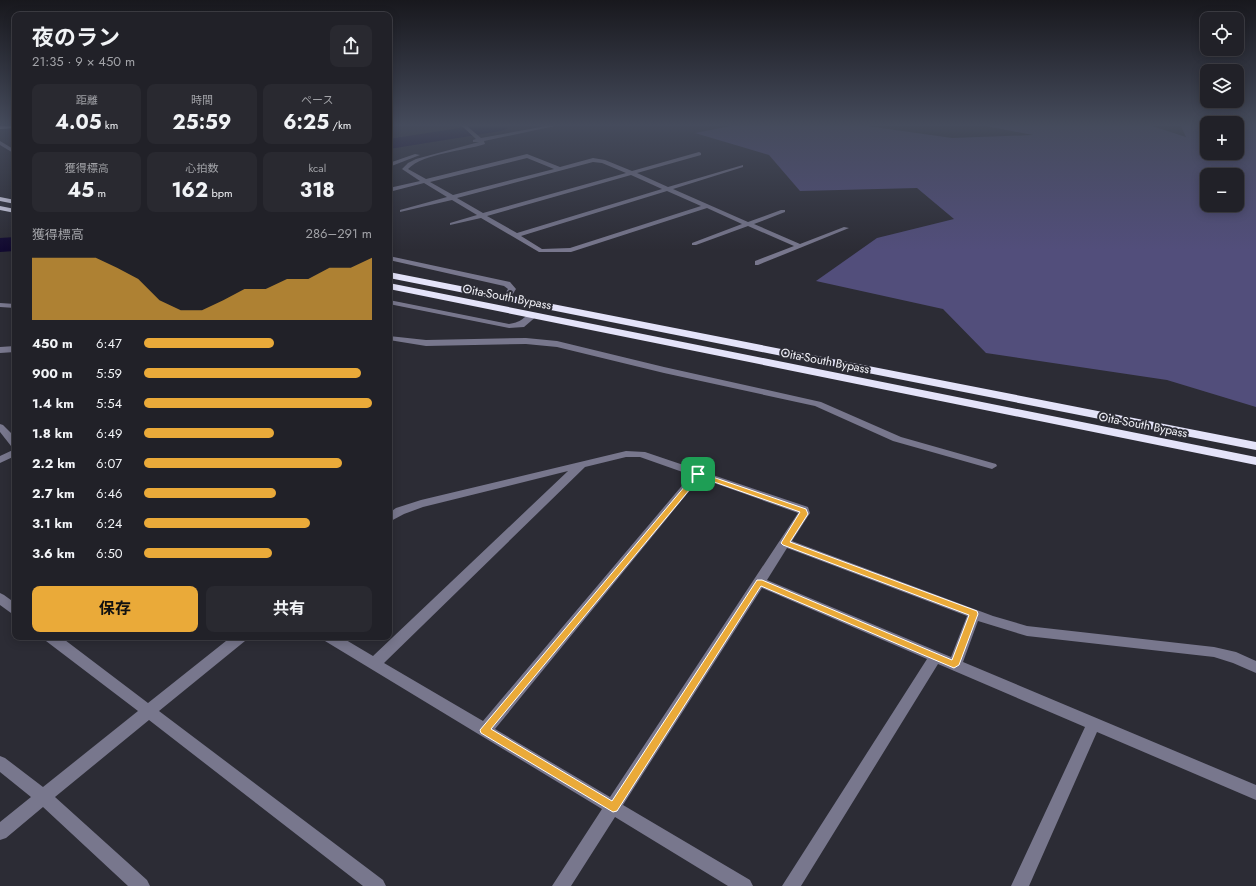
<!DOCTYPE html>
<html lang="ja">
<meta charset="utf-8">
<style>
:root{--surface:#212128;--page:#292930;--text:#f1f3f6;--muted:#a2a3a8;--line:#3e3e45;--accent:#eaaa39}
body{margin:0;font-family:Jost,"Noto Sans JP",sans-serif;background:var(--page);color:var(--text);height:100vh;display:flex;flex-direction:column;font-size:15px;white-space:nowrap}
*{box-sizing:border-box;margin:0}
p{font-size:13px;color:var(--muted)}
.icon{flex:none;width:22px;height:22px;fill:none;stroke:currentColor;stroke-width:2;stroke-linecap:round;stroke-linejoin:round}
.map{position:relative;flex:1;overflow:hidden}
.sheet{position:absolute;left:12px;top:12px;width:380px;height:628px;display:flex;flex-direction:column;background:var(--surface);border-radius:8px;box-shadow:0 2px 10px #0003,0 0 0 1px var(--line)}
.sheet>*{flex:none}
.tools{position:absolute;left:1200px;top:12px;display:grid;gap:8px}
.tools a{display:grid;place-items:center;width:44px;height:44px;border-radius:8px;background:var(--surface);box-shadow:0 2px 10px #0003,0 0 0 1px var(--line);font-size:20px}
.pin{position:absolute;display:grid;place-items:center;width:34px;height:34px;color:#fff;margin:-17px;border-radius:8px;box-shadow:0 2px 6px #0006}
.round{display:grid;place-items:center;flex:none;width:42px;height:42px;border-radius:8px;background:var(--page)}
.headline{display:flex;align-items:center;justify-content:space-between;height:68px;padding:0 20px}
h1{font-size:22px;font-weight:700;line-height:30px}
.metrics{display:grid;grid-template-columns:repeat(3,1fr);gap:6px;height:68px;padding:4px 20px}
.metrics div{display:grid;align-content:center;border-radius:8px;background:var(--page);text-align:center}
.metrics b{font-size:20px;font-weight:700}
.metrics small{font-size:11px;font-weight:400}
.metrics p{font-size:11px}
.chart{height:112px;padding:8px 20px}
.chart p{display:flex;justify-content:space-between}
.chart svg{width:100%;height:72px;margin-top:4px;fill:var(--accent);opacity:.7}
.primary-button{display:flex;gap:8px;margin-top:auto;padding:8px 20px}
.primary-button a{flex:1;height:46px;border-radius:8px;background:var(--accent);color:#111;font-size:16px;font-weight:700;line-height:46px;text-align:center}
.primary-button a+a{background:var(--page);color:var(--text)}
ul{padding:0 20px;list-style:none;font-size:13px}
li{display:grid;grid-template-columns:64px 48px 1fr;align-items:center;height:30px}
li i{height:10px;border-radius:5px;background:var(--accent)}
.map>svg:first-child{display:block}
.forest{fill:#524e7b;fill-rule:evenodd}
.lines{fill:none;stroke-linecap:round;stroke-linejoin:round}
.river{fill:#120a31;fill-rule:evenodd}
.minor{fill:#78778d;fill-rule:evenodd}
.highway{fill:#e4e3f9;fill-rule:evenodd}
.route{fill:#eaaa39;stroke:#fff;fill-rule:evenodd}
.labels{text-anchor:middle;dominant-baseline:central;stroke-width:4;stroke-linejoin:round;paint-order:stroke}
.street-label{font-size:12px;fill:#f3f3f9;stroke:#2c2c35}
</style>
<div class="map">
<svg width="1256" height="886" viewBox="0 0 1256 886">
<rect width="100%" height="100%" fill="#2c2c35"/>
<path class="forest" d="M731 126H867L952 138 1033 135 986 126H1152L1186 137 1181 126H1207V153H1237V126H1256V407L1167 380 986 353 943 309 816 281 877 238 954 219 917 188 800 191 769 155 695 133ZM1207 175H1237V205H1207Z"/>
<g class="lines">
<g class="river">
<path d="M472 126H509L507 129 501 131 389 149V139Z"/>
<path d="M15 237V251L0 252V238Z"/>
</g>
<g class="minor">
<path d="M462 126H467L481 138 546 126H555L484 141 485 144C464 151 424 153 408 169L426 179 527 154 560 167 593 158 605 160 632 171 699 152 701 153V155L637 173 668 187 743 165V167L673 189 748 222 781 210H785V212L754 224 800 244 844 227 849 228 758 265H755V261L794 246 748 226 696 245H692V243L742 224 707 208 571 252H539L481 218 450 225V223L477 215 452 200 400 212V210L447 197 424 183 389 192V188L420 181 402 169 408 163 416 159 479 142H473V140L476 139ZM527 158 554 169 453 195 430 182ZM593 162 602 163 626 173 483 213 457 198ZM631 175 662 189 517 233 487 216ZM667 191 701 206 570 248 542 249 521 236Z"/>
<path d="M0 141 15 150V154L0 145Z"/>
<path d="M415 154 420 155 389 167V163Z"/>
<path d="M389 256 510 282 516 289 509 300H503L502 298 508 289 504 286 389 260Z"/>
<path d="M389 300 509 324C524 322 522 316 534 313L538 315 524 327 509 328 389 304Z"/>
<path d="M0 303 15 304V308L0 307Z"/>
<path d="M389 336 426 340 526 338 557 341 664 367 821 402 901 437 996 464 997 466 992 469 893 441 815 406 664 373 557 347 526 344 426 346 389 340Z"/>
<path d="M15 346V352L0 353V347Z"/>
<path d="M0 424 3 425 15 437V447L11 446 0 432Z"/>
<path d="M15 449V456L0 463V456Z"/>
<path d="M626 451 645 452 808 507 810 513 792 541 993 616 1027 626 1214 647 1236 652 1256 661V673L1233 663 1214 657 1027 636 978 621 963 662 1256 785V800L1097 732 1029 886H1011L1085 727 938 664 801 886H782L927 659 762 588 623 805 750 880 753 886H728L615 817 571 886H552L602 809 325 641 323 637H341L373 656 568 471 423 507 404 514 389 522V513L396 508 421 500ZM626 457H640L691 475 483 721 384 663 585 467ZM700 478 798 513 610 797 495 729ZM787 548 967 616 951 657 767 580Z"/>
<path d="M0 593 4 595 15 603V615L11 613 0 605Z"/>
<path d="M44 637H61L148 703 231 637H247L245 641 159 711 383 880 386 886H363L149 720 55 797 147 880 150 886H128L43 807 6 838 0 840V822L31 797 0 772V756L5 758 43 787 138 711 46 641Z"/>
</g>
<g class="highway">
<path d="M0 126H15V128L0 129Z"/>
<path d="M0 197 15 200V204L0 201Z"/>
<path d="M0 206 15 209V213L0 210Z"/>
<path d="M389 272 1256 442V450L389 278Z"/>
<path d="M389 283 1256 457V465L389 289Z"/>
</g>
</g>
<linearGradient id="sky" x2="0" y2="1"><stop stop-color="#18181d"/><stop offset="0.5" stop-color="#454b5c"/><stop offset="1" stop-color="#454b5c" stop-opacity="0"/></linearGradient>
<rect width="1256" height="250" fill="url(#sky)"/>
<path class="route" d="M698 472 806 509 808 514 790 542 977 611 978 614 959 665 954 668 761 586 617 811 613 812 481 733 480 730 696 473ZM700 477 800 512 781 543 783 545 969 615 952 660 762 580H757L612 801 491 729Z"/>
<g class="labels">
<g class="street-label">
<text transform="translate(507 297) rotate(11)">Oita-South Bypass</text>
<text transform="translate(825 361) rotate(11)">Oita-South Bypass</text>
<text transform="translate(1143 425) rotate(11)">Oita-South Bypass</text>
</g>
</g>
</svg>
<div class="tools">
<a><svg class="icon" aria-label="locate" viewBox="0 0 24 24"><circle cx="12" cy="12" r="6"/><path d="M12 2v4M12 18v4M2 12h4M18 12h4"/></svg></a>
<a><svg class="icon" aria-label="layers" viewBox="0 0 24 24"><path d="M12 4l9 5-9 5-9-5zM3 14l9 5 9-5"/></svg></a>
<a>+</a>
<a>−</a>
</div>
<div class="pin" style="left:698px;top:474px;background:#1e9e55"><svg class="icon" aria-label="arrive" viewBox="0 0 24 24"><path d="M6 21V4h12l-3 4 3 4H6"/></svg></div>
<section class="sheet">
<div class="headline"><div><h1>夜のラン</h1><p>21:35 · 9 × 450 m</p></div><a class="round"><svg class="icon" aria-label="share" viewBox="0 0 24 24"><path d="M12 15V3M7 8l5-5 5 5M5 13v7h14v-7"/></svg></a></div>
<div class="metrics">
<div><p>距離</p><b>4.05<small> km</small></b></div>
<div><p>時間</p><b>25:59</b></div>
<div><p>ペース</p><b>6:25<small> /km</small></b></div>
</div>
<div class="metrics">
<div><p>獲得標高</p><b>45<small> m</small></b></div>
<div><p>心拍数</p><b>162<small> bpm</small></b></div>
<div><p>kcal</p><b>318</b></div>
</div>
<div class="chart"><p><span>獲得標高</span>286–291 m</p>
<svg viewBox="0 0 160 44" preserveAspectRatio="none"><path d="M0 44V6L10 6L20 6L30 6L40 12L50 19L60 32L70 38L80 38L90 32L100 25L110 25L120 19L130 19L140 12L150 12L160 6V44z"/></svg>
</div>
<ul>
<li><b>450 m</b>6:47<i style="width:57%"></i></li>
<li><b>900 m</b>5:59<i style="width:95%"></i></li>
<li><b>1.4 km</b>5:54<i style="width:100%"></i></li>
<li><b>1.8 km</b>6:49<i style="width:57%"></i></li>
<li><b>2.2 km</b>6:07<i style="width:87%"></i></li>
<li><b>2.7 km</b>6:46<i style="width:58%"></i></li>
<li><b>3.1 km</b>6:24<i style="width:73%"></i></li>
<li><b>3.6 km</b>6:50<i style="width:56%"></i></li>
</ul>
<div class="primary-button"><a>保存</a><a>共有</a></div>
</section>
</div>
